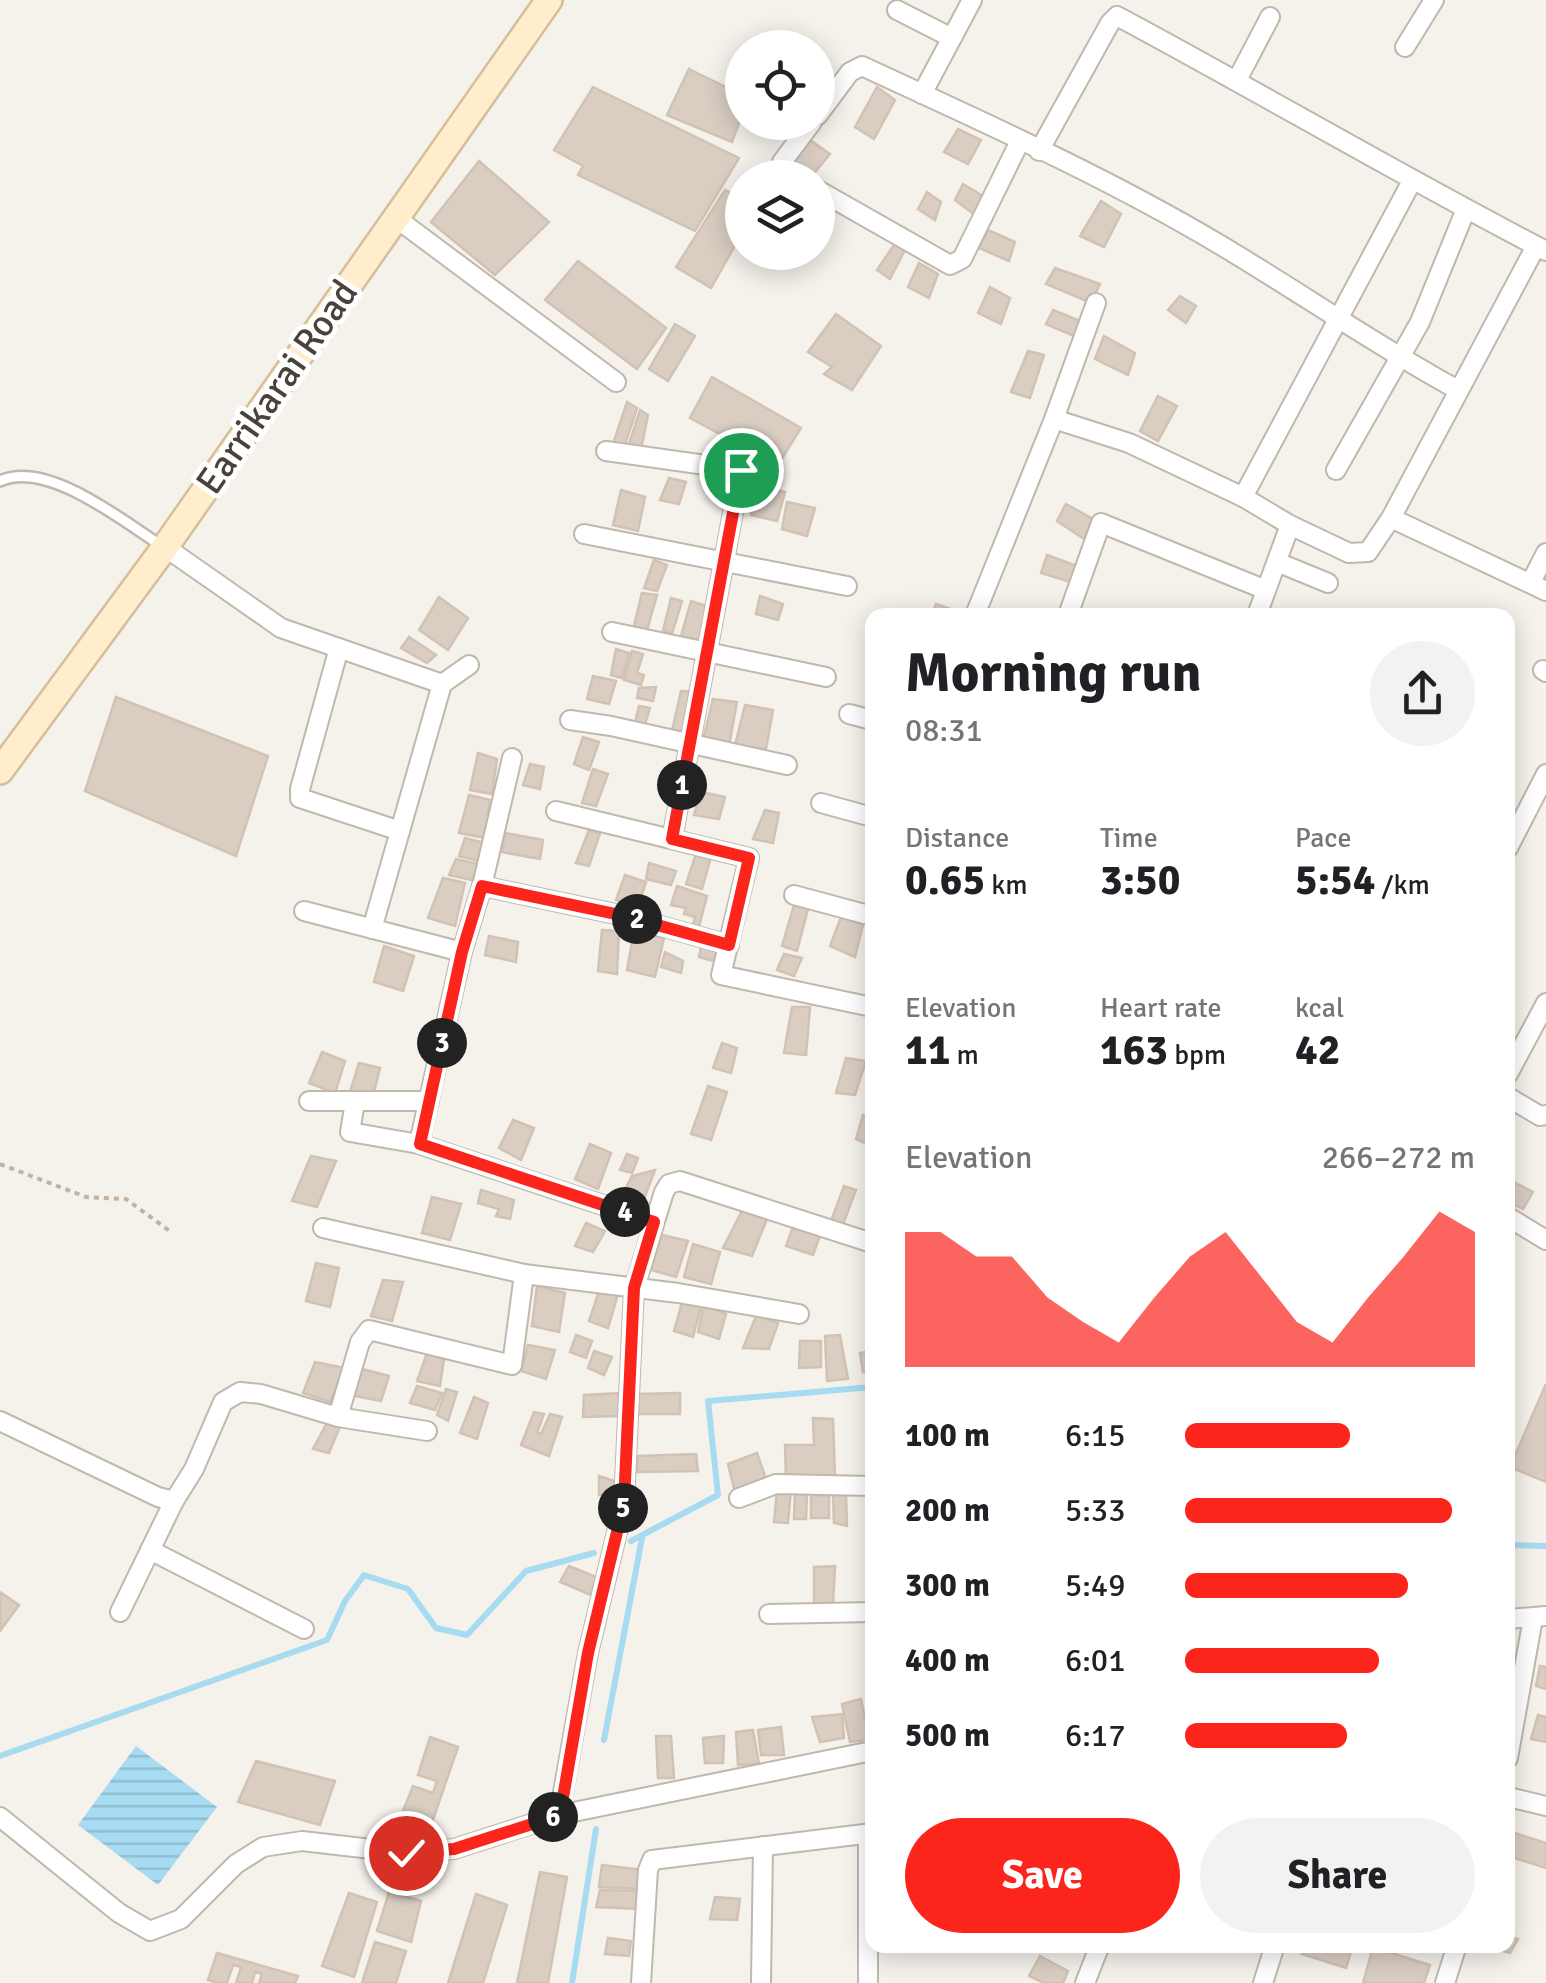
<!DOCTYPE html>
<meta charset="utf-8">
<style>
:root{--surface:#fff;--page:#f2f2f2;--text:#202124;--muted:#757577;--accent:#fb251c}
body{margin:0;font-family:Signika,sans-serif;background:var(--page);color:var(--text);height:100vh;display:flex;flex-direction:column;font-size:38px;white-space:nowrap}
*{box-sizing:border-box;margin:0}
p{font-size:32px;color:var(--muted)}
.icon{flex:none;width:55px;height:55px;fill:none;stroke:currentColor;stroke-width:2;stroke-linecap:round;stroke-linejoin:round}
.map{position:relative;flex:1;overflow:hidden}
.side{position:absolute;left:865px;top:608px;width:650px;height:1345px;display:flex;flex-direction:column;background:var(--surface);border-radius:20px;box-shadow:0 5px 25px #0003}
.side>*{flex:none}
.buttons{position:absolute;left:725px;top:30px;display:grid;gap:20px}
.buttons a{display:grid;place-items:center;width:110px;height:110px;border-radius:50%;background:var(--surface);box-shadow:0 5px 25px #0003;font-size:50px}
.pin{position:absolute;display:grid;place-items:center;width:85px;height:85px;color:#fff;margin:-42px;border:5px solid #fff;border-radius:50%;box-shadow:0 2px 10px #0007}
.km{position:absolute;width:50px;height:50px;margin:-25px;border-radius:50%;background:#222;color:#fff;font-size:28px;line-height:50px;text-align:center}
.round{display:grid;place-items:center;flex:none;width:105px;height:105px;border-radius:52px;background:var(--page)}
.headline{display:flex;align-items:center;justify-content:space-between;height:170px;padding:0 40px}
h1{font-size:55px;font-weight:800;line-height:75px}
.stats{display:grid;grid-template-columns:repeat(3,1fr);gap:15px;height:170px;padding:10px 40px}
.stats div{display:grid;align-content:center}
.stats b{font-size:42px;font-weight:800}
.stats small{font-size:28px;font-weight:400}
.stats p{font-size:28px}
.chart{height:280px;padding:20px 40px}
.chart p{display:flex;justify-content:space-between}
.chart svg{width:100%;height:180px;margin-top:10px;fill:var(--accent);opacity:.7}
.cta{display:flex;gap:20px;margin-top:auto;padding:20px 40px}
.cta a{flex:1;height:115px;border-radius:60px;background:var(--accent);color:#fff;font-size:40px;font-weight:800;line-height:115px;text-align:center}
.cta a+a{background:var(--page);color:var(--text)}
ul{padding:0 40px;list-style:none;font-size:32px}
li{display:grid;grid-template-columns:160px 120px 1fr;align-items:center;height:75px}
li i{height:25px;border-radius:12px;background:var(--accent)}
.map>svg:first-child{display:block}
.water{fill:url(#water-rules)}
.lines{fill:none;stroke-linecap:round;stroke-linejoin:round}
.stream{stroke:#a7dbf1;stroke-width:6}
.building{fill:#dacec3;stroke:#d2c2b3;stroke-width:2.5}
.lane-casing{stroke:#c1b8ad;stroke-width:14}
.street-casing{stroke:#c1b8ad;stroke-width:22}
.secondary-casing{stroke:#d5bf9a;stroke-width:30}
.path{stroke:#c3b29e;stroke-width:4;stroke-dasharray:5 5;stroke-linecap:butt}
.lane{stroke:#fff;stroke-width:9}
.street{stroke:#fff;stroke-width:18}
.secondary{stroke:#ffedcb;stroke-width:25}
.route-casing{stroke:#fff;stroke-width:20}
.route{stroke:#fb251c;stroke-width:12}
.labels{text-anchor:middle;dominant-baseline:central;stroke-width:10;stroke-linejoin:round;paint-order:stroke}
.street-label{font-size:38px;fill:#4a4138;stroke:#fff}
</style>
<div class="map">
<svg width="1546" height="1983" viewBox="0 0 1546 1983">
<defs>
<pattern id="water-rules" width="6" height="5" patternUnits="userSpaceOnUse" patternTransform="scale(2.5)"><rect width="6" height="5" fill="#a7dbf1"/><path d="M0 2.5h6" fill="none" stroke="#91bdcf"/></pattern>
</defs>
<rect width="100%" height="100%" fill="#f5f1eb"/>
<path class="water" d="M136 1746 217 1807 158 1885 78 1825Z"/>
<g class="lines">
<g class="stream">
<path d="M631 1541 718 1495 708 1401 872 1387"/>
<path d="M1508 1545 1546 1546"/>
<path d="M604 1740 642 1538"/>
<path d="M0 1756 327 1640 345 1601 364 1575 408 1589 436 1628 467 1635 526 1571 594 1553"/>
<path d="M572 1983 596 1829"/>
</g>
</g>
<g class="building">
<path d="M689 69 742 95V115L732 142 667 115Z"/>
<path d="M593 87 739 158 695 231 578 175 583 166 554 150Z"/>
<path d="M877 87 895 100 874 139 855 127Z"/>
<path d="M958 129 981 140 968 164 944 152Z"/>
<path d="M810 140 830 154 810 178 792 166Z"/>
<path d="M479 161 549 222 495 275 431 222Z"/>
<path d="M963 184 986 198 976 216 955 200Z"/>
<path d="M725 190 742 199V233L711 288 676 267Z"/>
<path d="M927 192 941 202 935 220 918 209Z"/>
<path d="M1101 201 1121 214 1104 247 1080 236Z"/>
<path d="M988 230 1015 242 1009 261 979 248Z"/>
<path d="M898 239 907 246 890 279 877 270Z"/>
<path d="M578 261 666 328 637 369 545 300Z"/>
<path d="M919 263 938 274 929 298 908 287Z"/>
<path d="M1055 268 1100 284 1091 303 1046 284Z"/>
<path d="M990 287 1010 298 1001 324 978 313Z"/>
<path d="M1180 296 1196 306 1186 323 1168 310Z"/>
<path d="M1053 310 1085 323 1079 338 1046 324Z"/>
<path d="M836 314 881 346 852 390 824 374 832 367 808 352Z"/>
<path d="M675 324 695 336 668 381 649 369Z"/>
<path d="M1104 336 1135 353 1128 375 1095 359Z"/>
<path d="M1028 351 1044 355 1030 398 1011 392Z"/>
<path d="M712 377 801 428 778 465 690 418Z"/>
<path d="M1158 396 1177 406 1158 441 1140 431Z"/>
<path d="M627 402 637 408 624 448 613 444Z"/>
<path d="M640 410 648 415 641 449 629 444Z"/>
<path d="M669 478 686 482 679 504 660 500Z"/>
<path d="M756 487 785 492 777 521 751 515Z"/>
<path d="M621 490 645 497 638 531 613 525Z"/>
<path d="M787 502 815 508 807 536 782 529Z"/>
<path d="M1066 504 1093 519 1084 539 1057 521Z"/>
<path d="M1047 555 1085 569 1080 585 1041 573Z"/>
<path d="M654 560 667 565 657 591 644 588Z"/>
<path d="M642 593 657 595 647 630 634 626Z"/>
<path d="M760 596 783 604 778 620 756 614Z"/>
<path d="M439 597 468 618 448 650 419 630Z"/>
<path d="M671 598 682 601 672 634 663 631Z"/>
<path d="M691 601 712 608 705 642 681 636Z"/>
<path d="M936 604 968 615H932Z"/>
<path d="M409 637 436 655 427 663 401 648Z"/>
<path d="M616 649 629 653 622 678 611 675Z"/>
<path d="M632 651 643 654 637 673 644 675 641 685 624 680Z"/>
<path d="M593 676 616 681 609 704 587 699Z"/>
<path d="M656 687 653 701 637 698 639 688Z"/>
<path d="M681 691 693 692 685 735 672 731Z"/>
<path d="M116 697 268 756 236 856 85 791Z"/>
<path d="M713 699 737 702 729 746 703 740Z"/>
<path d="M745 705 773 710 766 749 735 746Z"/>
<path d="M639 706 650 708 645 724 635 723Z"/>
<path d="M583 737 599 742 589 770 574 764Z"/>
<path d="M478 753 497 759 492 794 470 790Z"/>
<path d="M530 764 544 767 540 789 523 785Z"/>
<path d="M593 769 608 774 596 806 582 803Z"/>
<path d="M701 792 725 797 719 819 694 815Z"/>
<path d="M469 795 490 800 485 838 459 833Z"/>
<path d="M765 810 779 813 773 843 753 839Z"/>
<path d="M589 830 600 833 589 866 576 863Z"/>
<path d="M505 833 543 840 540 859 502 852Z"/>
<path d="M465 838 484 843 479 861 459 856Z"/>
<path d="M696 854 711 857 702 889 686 884Z"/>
<path d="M456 859 478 864 472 880 449 875Z"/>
<path d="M649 863 676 871 671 885 646 879Z"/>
<path d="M625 875 646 882 638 907 616 900Z"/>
<path d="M443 878 465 883 455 926 428 918Z"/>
<path d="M677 886 707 896 699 926 693 925 695 917 684 914 686 908 671 905Z"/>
<path d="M794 905 808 909 797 951 782 946Z"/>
<path d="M841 917 863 925 855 957 830 946Z"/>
<path d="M602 930 619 931 617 974 598 971Z"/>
<path d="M634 931 664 938 655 977 627 970Z"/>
<path d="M489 936 518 942 516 962 485 955Z"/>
<path d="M702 942 725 948 721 963 699 957Z"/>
<path d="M384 946 414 956 403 991 374 982Z"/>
<path d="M665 952 683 961 681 973 661 967Z"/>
<path d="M784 954 802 958 794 976 777 970Z"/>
<path d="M792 1007H810L806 1055 784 1053Z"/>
<path d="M722 1043 737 1048 731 1073 713 1068Z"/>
<path d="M322 1052 345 1061 335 1093 309 1083Z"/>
<path d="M846 1058 866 1061 855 1095 836 1093Z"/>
<path d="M359 1063 380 1068 374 1092H350Z"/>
<path d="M708 1086 727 1092 711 1140 691 1134Z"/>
<path d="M863 1115 872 1117V1146L856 1139Z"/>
<path d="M513 1120 534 1128 521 1160 499 1148Z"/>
<path d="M590 1144 611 1153 598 1189 575 1179Z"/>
<path d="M627 1154 638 1158 632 1173 620 1170Z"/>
<path d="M311 1156 336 1161 317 1207 292 1201Z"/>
<path d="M655 1170 641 1207 620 1199 632 1176Z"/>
<path d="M1510 1180 1533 1192 1523 1209 1508 1202Z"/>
<path d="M844 1186 856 1190 842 1227 830 1224Z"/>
<path d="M481 1190 514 1200 510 1219 496 1216 499 1209 478 1203Z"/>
<path d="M432 1197 461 1204 450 1240 422 1233Z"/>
<path d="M745 1205 769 1214 752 1256 723 1248Z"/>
<path d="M586 1223 605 1231 593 1252 575 1246Z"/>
<path d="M794 1224 821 1233 813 1255 786 1246Z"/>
<path d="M662 1235 688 1241 676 1277 651 1270Z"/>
<path d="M693 1244 720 1252 711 1284 684 1277Z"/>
<path d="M316 1263 339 1268 330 1307 306 1301Z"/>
<path d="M383 1280 403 1282 392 1321 371 1316Z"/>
<path d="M537 1286 565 1293 559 1332 532 1326Z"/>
<path d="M600 1288 618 1294 608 1328 589 1321Z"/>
<path d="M683 1299 702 1303 693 1337 674 1331Z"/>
<path d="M704 1304 726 1314 719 1339 698 1332Z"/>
<path d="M756 1316 778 1323 769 1349 743 1348Z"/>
<path d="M576 1335 592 1341 586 1358 570 1352Z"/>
<path d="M840 1335 848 1379 827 1381 825 1336Z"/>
<path d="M800 1341H821V1367L799 1368Z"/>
<path d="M528 1345 555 1350 546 1379 521 1371Z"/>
<path d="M594 1351 612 1357 604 1375 588 1368Z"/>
<path d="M872 1351V1372H863L860 1353Z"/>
<path d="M427 1353 444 1359 440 1386 417 1381Z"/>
<path d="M315 1362 344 1368 330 1402 303 1393Z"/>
<path d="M358 1368 389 1376 381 1401 351 1395Z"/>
<path d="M1546 1384V1482L1510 1467Z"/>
<path d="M417 1386 442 1393 435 1410 410 1403Z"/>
<path d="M446 1389 457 1392 448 1421 437 1415Z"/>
<path d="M620 1393 619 1416 583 1417 584 1395Z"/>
<path d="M680 1393V1414H638V1394Z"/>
<path d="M474 1397 488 1403 477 1439 460 1433Z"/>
<path d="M534 1412 544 1414 537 1433 541 1434 550 1414 562 1417 549 1456 521 1445Z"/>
<path d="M813 1418 833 1419 835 1479H786L785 1445H814Z"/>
<path d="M328 1421 341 1424 329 1453 313 1449Z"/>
<path d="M757 1453 766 1479 735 1492 728 1464Z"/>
<path d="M696 1454 698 1471 637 1472 638 1456Z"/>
<path d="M599 1476 617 1482 618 1495H599Z"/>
<path d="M791 1489 788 1523 774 1522 777 1490Z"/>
<path d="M795 1491 807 1492 806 1519H794Z"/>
<path d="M811 1495 829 1496V1518H811Z"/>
<path d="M833 1495 846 1496 847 1526 834 1523Z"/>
<path d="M569 1566 596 1577 591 1595 560 1582Z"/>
<path d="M835 1566 833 1604H814V1567Z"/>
<path d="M0 1592 19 1605 0 1631Z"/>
<path d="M1540 1666 1546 1667V1689L1536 1686Z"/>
<path d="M861 1699 869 1740 850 1742 842 1704Z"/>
<path d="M842 1714 844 1738 820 1742 812 1717Z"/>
<path d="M1538 1715 1546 1717V1742L1531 1739Z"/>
<path d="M781 1727 784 1755H761L758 1730Z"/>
<path d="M753 1730 759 1764 738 1765 736 1732Z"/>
<path d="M656 1736H671L674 1778H658Z"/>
<path d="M724 1736 723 1763H705L703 1738Z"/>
<path d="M430 1737 458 1747 426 1840 396 1829 413 1786 433 1793 437 1781 418 1775Z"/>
<path d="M256 1761 335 1781 320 1825 238 1802Z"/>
<path d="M1508 1831 1546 1843V1868L1508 1856Z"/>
<path d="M602 1865 644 1870 642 1889 599 1887Z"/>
<path d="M540 1872 567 1877 548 1983H517Z"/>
<path d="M600 1890 640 1891V1909L596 1907Z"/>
<path d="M389 1892 421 1901 411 1942 377 1931Z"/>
<path d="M349 1893 377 1902 354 1977 322 1966Z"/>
<path d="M476 1894 507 1905 483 1983H448Z"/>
<path d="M715 1897 740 1899 737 1920 710 1919Z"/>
<path d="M1508 1936 1518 1939 1510 1953 1481 1945H1508Z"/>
<path d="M608 1938 631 1941 629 1956 605 1954Z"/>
<path d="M375 1942 406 1951 396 1983H362Z"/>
<path d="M1306 1945H1353L1346 1968 1302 1954Z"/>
<path d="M1373 1947 1430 1965 1424 1983H1363Z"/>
<path d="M217 1953 298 1976 295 1983H259L262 1974 255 1972 252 1983H236L241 1967 233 1965 227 1983H218L208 1980Z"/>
<path d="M1040 1956 1068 1971 1063 1983H1044L1029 1976Z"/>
</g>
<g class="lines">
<g class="lane-casing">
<path id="lane" d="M0 481C47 459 124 522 162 546"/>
</g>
<g class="street-casing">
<g id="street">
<path d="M897 10 952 38"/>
<path d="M1405 47 1434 0"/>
<path d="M1237 80 1270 17"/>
<path d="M922 94 972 0"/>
<path d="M818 115 850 72 862 66C981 121 1104 176 1217 243 1298 291 1375 345 1458 390"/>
<path d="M1039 151 1110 23 1117 16C1261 93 1401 176 1546 251"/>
<path d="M795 178 782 168V162L812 122"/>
<path d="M818 190 950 265 962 259 1020 141"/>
<path d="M396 218 616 382"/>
<path d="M1054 419 1129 443 1243 497 1290 525 1349 553 1368 552 1391 518 1536 246"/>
<path d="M606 451 741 470 672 839"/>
<path d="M1336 470 1420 322 1466 209"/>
<path d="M1243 497 1412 181"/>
<path d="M1391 518 1546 591"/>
<path d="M584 534 847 586"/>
<path d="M165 547 281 628 442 684 469 665"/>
<path d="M1277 562 1328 583"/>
<path d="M1531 582 1546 553"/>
<path d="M975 615 1054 419 1096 303"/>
<path d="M1068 615 1101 523 1266 590"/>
<path d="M1257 615 1290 525"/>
<path d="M612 632 826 677"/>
<path d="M339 648 300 789V798L400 831"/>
<path d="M1543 670 1546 672"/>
<path d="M849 714 872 720"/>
<path d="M570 720 611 726 787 765"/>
<path d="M821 803 872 817"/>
<path d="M556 811 749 858 721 975 872 1007"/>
<path d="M1508 848 1546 774"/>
<path d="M482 886 625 916 729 945"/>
<path d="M794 895 872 916"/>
<path d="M304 911 462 952"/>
<path d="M372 929 442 684"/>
<path d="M1508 1074 1546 1003"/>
<path d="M1508 1097 1540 1116 1546 1115"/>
<path d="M309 1101H429"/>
<path d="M355 1102 350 1132 419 1144 654 1222"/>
<path d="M419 1144 462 952 482 886 512 758"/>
<path d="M1508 1217 1546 1240"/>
<path d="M323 1228 524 1274 678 1293 799 1314"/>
<path d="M338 1417 360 1342 369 1330 512 1365 524 1274"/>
<path d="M0 1421 158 1497 174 1501 194 1469 223 1402 240 1392 261 1394 338 1417 427 1431"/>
<path d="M739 1498 776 1484 872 1486"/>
<path d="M150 1550 304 1629"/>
<path d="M120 1612 174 1501"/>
<path d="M769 1614 872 1612"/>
<path d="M1508 1619 1546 1616"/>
<path d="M1508 1758 1533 1618"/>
<path d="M1508 1797 1546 1806"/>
<path d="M559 1815 588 1653 624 1503 634 1289 664 1192 669 1184 680 1181 872 1243"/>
<path d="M0 1817 119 1913 150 1931 181 1919 236 1864 263 1847 302 1841 406 1853 454 1849 559 1815 872 1751"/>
<path d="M868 1834V1983"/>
<path d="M641 1983 648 1870 652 1860 872 1833"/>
<path d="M761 1983 763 1846"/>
<path d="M1085 1983 1100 1945"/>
<path d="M1263 1983 1275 1945"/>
<path d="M1445 1983 1457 1945"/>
</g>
</g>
<g class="secondary-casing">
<path id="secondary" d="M0 771 165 547 549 0"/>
</g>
<path class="path" d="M0 1164 86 1197 126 1199 171 1232"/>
<use href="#lane" class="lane"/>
<use href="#street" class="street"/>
<use href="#secondary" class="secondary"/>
</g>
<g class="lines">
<g class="route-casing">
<path id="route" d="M406 1853 454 1849 560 1815 588 1653 624 1503 634 1288 654 1222 420 1144 462 952 482 886 625 916 729 945 749 858 672 839 741 470"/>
</g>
<use href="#route" class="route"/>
</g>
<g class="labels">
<g class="street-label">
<text transform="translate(277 387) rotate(-55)">Earrikarai Road</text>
</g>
</g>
</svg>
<div class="buttons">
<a><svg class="icon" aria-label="locate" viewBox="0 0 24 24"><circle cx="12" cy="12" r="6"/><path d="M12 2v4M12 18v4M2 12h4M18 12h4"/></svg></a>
<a><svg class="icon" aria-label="layers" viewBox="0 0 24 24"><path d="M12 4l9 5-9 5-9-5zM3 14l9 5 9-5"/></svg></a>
</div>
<div class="pin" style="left:741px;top:470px;background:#1e9e55"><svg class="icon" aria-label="arrive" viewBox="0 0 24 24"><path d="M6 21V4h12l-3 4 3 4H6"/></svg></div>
<div class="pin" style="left:406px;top:1853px;background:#d93025"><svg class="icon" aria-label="check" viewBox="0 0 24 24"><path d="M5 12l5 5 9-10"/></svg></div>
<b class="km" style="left:682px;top:785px">1</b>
<b class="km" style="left:637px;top:919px">2</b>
<b class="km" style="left:442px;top:1043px">3</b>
<b class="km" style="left:625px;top:1212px">4</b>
<b class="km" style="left:623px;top:1508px">5</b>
<b class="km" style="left:553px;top:1817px">6</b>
<section class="side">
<div class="headline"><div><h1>Morning run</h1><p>08:31</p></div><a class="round"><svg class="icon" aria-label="share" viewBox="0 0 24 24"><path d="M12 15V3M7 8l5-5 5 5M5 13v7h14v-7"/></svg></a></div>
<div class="stats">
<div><p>Distance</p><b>0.65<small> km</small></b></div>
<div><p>Time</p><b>3:50</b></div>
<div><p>Pace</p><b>5:54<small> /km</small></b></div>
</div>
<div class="stats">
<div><p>Elevation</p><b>11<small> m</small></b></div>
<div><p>Heart rate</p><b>163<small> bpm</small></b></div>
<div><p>kcal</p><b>42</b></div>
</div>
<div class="chart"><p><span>Elevation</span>266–272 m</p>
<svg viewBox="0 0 160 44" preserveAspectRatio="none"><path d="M0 44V11L10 11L20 17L30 17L40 27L50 33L60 38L70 27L80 17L90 11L100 22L110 33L120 38L130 27L140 17L150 6L160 11V44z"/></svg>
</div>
<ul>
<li><b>100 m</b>6:15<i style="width:57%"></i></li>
<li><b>200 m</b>5:33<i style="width:92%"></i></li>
<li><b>300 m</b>5:49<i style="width:77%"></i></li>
<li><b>400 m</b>6:01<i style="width:67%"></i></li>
<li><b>500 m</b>6:17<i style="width:56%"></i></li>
</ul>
<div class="cta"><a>Save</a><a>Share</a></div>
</section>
</div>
